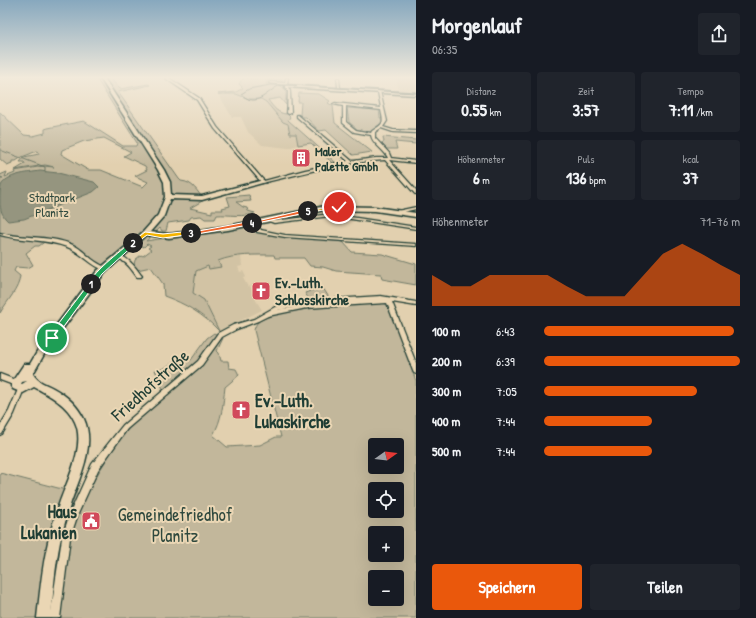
<!DOCTYPE html>
<html lang="de">
<meta charset="utf-8">
<style>
:root{--surface:#171b24;--page:#20242c;--text:#f1f3f6;--muted:#9ea1a6;--accent:#ea580c}
body{margin:0;font-family:"Patrick Hand",sans-serif;background:var(--page);color:var(--text);height:100vh;display:flex;flex-direction:column;font-size:15px;white-space:nowrap}
*{box-sizing:border-box;margin:0}
p{font-size:13px;color:var(--muted)}
.icon{flex:none;width:22px;height:22px;fill:none;stroke:currentColor;stroke-width:2;stroke-linecap:round;stroke-linejoin:round}
.map{position:relative;flex:1;overflow:hidden}
.drawer{display:flex;flex-direction:column;background:var(--surface);width:340px}
.drawer>*{flex:none}
.needle{width:26px;rotate:76deg}
.buttons{position:absolute;left:368px;top:438px;display:grid;gap:8px}
.buttons a{display:grid;place-items:center;width:36px;height:36px;border-radius:4px;background:var(--surface);box-shadow:0 4px 16px #0002;font-size:20px}
.pin{position:absolute;display:grid;place-items:center;width:34px;height:34px;color:#fff;margin:-17px;border:2px solid #fff;border-radius:50%;box-shadow:0 1px 4px #0007}
.km{position:absolute;width:20px;height:20px;margin:-10px;border-radius:50%;background:#222;color:#fff;font-size:11px;line-height:20px;text-align:center}
.round{display:grid;place-items:center;flex:none;width:42px;height:42px;border-radius:4px;background:var(--page)}
.overview{display:flex;align-items:center;justify-content:space-between;height:68px;padding:0 16px}
h1{font-size:22px;font-weight:800;line-height:30px}
.stats{display:grid;grid-template-columns:repeat(3,1fr);gap:6px;height:68px;padding:4px 16px}
.stats div{display:grid;align-content:center;border-radius:4px;background:var(--page);text-align:center}
.stats b{font-size:17px;font-weight:800}
.stats small{font-size:11px;font-weight:400}
.stats p{font-size:11px}
.chart{height:112px;padding:8px 16px}
.chart p{display:flex;justify-content:space-between}
.chart svg{width:100%;height:72px;margin-top:4px;fill:var(--accent);opacity:.7}
.primary-button{display:flex;gap:8px;margin-top:auto;padding:8px 16px}
.primary-button a{flex:1;height:46px;border-radius:4px;background:var(--accent);color:#fff;font-size:16px;font-weight:800;line-height:46px;text-align:center}
.primary-button a+a{background:var(--page);color:var(--text)}
ul{padding:0 16px;list-style:none;font-size:13px}
li{display:grid;grid-template-columns:64px 48px 1fr;align-items:center;height:30px}
li i{height:10px;border-radius:5px;background:var(--accent)}
main{display:flex;flex:1;min-height:0}
.map>svg:first-child{display:block}
.built{fill:#d2c3a4}
.green{fill:#c2b79b;stroke:#707a68;fill-rule:evenodd}
.water{fill:#95957f;stroke:#667261}
.lines{fill:none;stroke-linecap:round;stroke-linejoin:round}
.stream{stroke:#667261;stroke-width:1}
.street-casing{stroke:#1f3d34;stroke-width:2.5}
.secondary-casing{stroke:#1f3d34;stroke-width:3}
.street{fill:#ead6b4;fill-rule:evenodd}
.secondary{fill:#ead6b4;fill-rule:evenodd}
.tram{stroke:#1f3d34;stroke-width:1}
.split-1{fill:#22a559;stroke:#fff}
.split-2{fill:#22a559;stroke:#fff}
.split-3{fill:#f5b400;stroke:#fff}
.split-4{fill:#f0652b;stroke:#fff}
.split-5{fill:#f0652b;stroke:#fff}
.split-6{fill:#f5b400;stroke:#fff}
.labels{text-anchor:middle;dominant-baseline:central;stroke-width:4;stroke-linejoin:round;paint-order:stroke}
.far-poi-label{font-size:13px;font-weight:bold;fill:#1f3d34;stroke:#ead6b4;text-anchor:start}
.far-park-label{font-size:13px;fill:#2f493e;stroke:#ead6b4}
.poi-label{font-size:15px;font-weight:bold;fill:#1f3d34;stroke:#ead6b4;text-anchor:start}
.near-street-label{font-size:18px;fill:#1f3d34;stroke:#ead6b4}
.near-poi-label{font-size:18px;font-weight:bold;fill:#1f3d34;stroke:#ead6b4;text-anchor:start}
.near-park-label{font-size:18px;fill:#2f493e;stroke:#ead6b4}
</style>
<main>
<div class="map">
<svg width="416" height="618" viewBox="0 0 416 618">
<rect width="100%" height="100%" fill="#e2d0af"/>
<filter id="ink" filterUnits="userSpaceOnUse"><feTurbulence type="fractalNoise" baseFrequency=".025" numOctaves="2"/><feDisplacementMap in="SourceGraphic" scale="8" xChannelSelector="R" yChannelSelector="G"/><feConvolveMatrix kernelMatrix="1 2 1 2 8 2 1 2 1" color-interpolation-filters="sRGB"/></filter>
<g filter="url(#ink)">
<g class="built">
<path d="M388 78H416V91L399 90 396 80Z"/>
<path d="M238 94 243 98 261 99 266 102 296 134 298 145 288 148 262 145 248 132 241 117H232L219 95Z"/>
<path d="M241 256 242 266 238 267 240 272 243 271 246 277 243 278 248 287 250 286 253 293 252 294 262 310 219 331 204 300 193 293 196 271 223 259Z"/>
</g>
<g class="green">
<path d="M96 78H110L120 89 148 84 150 85 118 92 179 179 181 181C193 182 197 191 204 200L190 208 212 213V210H223L222 208 230 206 227 197 249 195 251 201 236 202 243 207 247 208 248 211 255 213C244 218 229 214 217 215L215 219H205L201 216 191 217 189 220 168 223 166 231H162L160 228 146 241 253 225 257 232 261 233 343 242 352 252 382 254 416 264V285L382 279 381 274 336 271 323 267 310 266 304 258H275L274 255C256 255 235 254 218 261L221 267 209 269 208 266 196 271 193 293 204 300 219 331C203 314 186 304 164 296L163 284 151 267 137 270 134 265 135 260 141 255 143 256 151 250 148 248 151 246 147 244 144 247 139 245 110 269 99 265 73 245 47 240 39 246H35L26 253 33 265 28 268 16 267 14 271 20 276C19 289 7 301 0 313V178H3L0 177V175L7 172 5 177 15 173 14 171 44 166 54 167 45 165 15 170 25 164 24 162H20L24 157 39 154 37 151 22 157 16 161H12V163L7 165 0 159V112L24 135 33 136 45 133V129L48 128 84 121 123 146H136L137 143ZM104 138 131 152 124 156 145 166 147 170 135 176 148 182 143 187 101 170H88L61 154 62 150 84 141Z"/>
<path d="M243 78 283 80 282 82 267 81 266 84 280 85 286 90V105L280 98 268 100C273 107 278 114 287 114L290 117 288 120 336 163H332L311 143 298 145 296 134H290L288 124 283 122 266 102 261 99H249L236 94H218L236 92 243 88 239 84Z"/>
<path d="M299 93 319 94 330 101 328 103 333 106 335 123 372 152 353 155 326 130 319 131 306 117H301L300 115 301 102H298Z"/>
<path d="M347 108 379 110 380 118H383V122L370 132 358 130 349 122Z"/>
<path d="M383 137 416 140V144L395 142 397 149H387L381 143 384 142Z"/>
<path d="M321 287 323 288 330 299 310 301 305 293Z"/>
<path d="M388 303 416 381V618H0V473L85 495 114 447 138 417 165 394 155 370 163 369 180 358 191 360 207 338 214 333 223 338 217 351 219 353 221 361H228L229 368 236 369 239 375 225 387C223 404 222 420 213 435L227 447 260 445 276 437H281L254 330C255 327 256 324 258 322 278 307 361 305 388 303ZM375 445H397V467H375ZM375 489H397V511H375ZM375 533H397V555H375ZM375 577H397V599H375Z"/>
</g>
<path class="water" d="M40 171 58 173 94 182 99 187 93 192 24 219 8 221C2 216 0 209 0 202 0 197 0 191 1 186 6 174 28 173 40 171Z"/>
<g class="lines">
<path class="stream" d="M0 150 45 167V172"/>
<g class="street-casing">
<g id="street">
<path d="M165 78H169L199 98 217 127 264 181 305 170 348 161 297 117V115H298L352 161 376 158H388C384 149 372 144 371 135L354 132 343 123V106L333 104 335 103 381 108 378 92 380 91 387 121 383 127 393 130 416 131V133L393 132 381 128 375 132V138L389 153 391 158 416 161V163L389 160 416 190V194H415L385 160 362 162 333 166 262 183 215 129 197 100ZM346 106 381 110C384 124 384 123 372 131L371 133 356 130 346 122Z"/>
<path d="M286 78H288L287 85 290 91 291 113 289 114 287 113 288 91 285 85 269 83 270 82 285 83Z"/>
<path d="M337 78H339L340 88 338 87Z"/>
<path d="M416 207V209L399 213 397 212V211Z"/>
<path d="M331 214 416 227V229L331 216 274 223 266 220 268 219 274 221Z"/>
<path d="M251 222H255L261 230 285 235 416 244V246L285 237 257 232 251 223Z"/>
<path d="M0 233C24 239 51 235 73 245 82 249 88 257 96 262 99 264 103 266 107 268L104 270C90 265 81 252 67 247 46 239 22 241 0 235Z"/>
<path d="M118 254C128 258 135 266 141 275L142 276 141 277H137C133 272 130 266 124 262 121 259 118 258 116 256Z"/>
<path d="M381 296 416 302V306L392 302 416 363V374L414 373 413 371 387 303 307 308 268 316 258 321 237 329 222 337 202 365 127 429 98 470 78 514 70 538 60 618H50L62 538 70 513 92 464 123 425 198 361 218 333 233 325 254 319 275 307 299 301ZM299 305H304L278 310H279Z"/>
<path d="M0 374 18 381 19 383 18 385 16 386 0 380Z"/>
<path d="M21 386 23 387 24 389 14 414 2 434 0 435V426L9 411 19 387Z"/>
</g>
</g>
<g class="secondary-casing">
<g id="secondary">
<path d="M100 78H104L164 170 170 182 171 195 202 196 263 180 266 182 202 200 170 199 164 216 150 232 169 234 228 226 325 206 375 207 416 213V217L375 211 325 210 228 230 169 238 146 235 103 275 46 351 33 374C39 383 44 383 53 388 66 395 78 406 84 419 96 445 80 477 71 502 67 515 63 529 60 542 55 567 53 593 51 618H37C40 593 42 567 48 542 51 529 55 517 59 504 67 481 86 446 75 422 68 405 49 395 34 387L23 393 13 389 11 386 14 379 24 364H30L40 347 97 271 143 232 158 215 165 197 164 182 158 170ZM27 381 22 384H21L22 382Z"/>
<path d="M286 85 416 93V95L285 87Z"/>
</g>
</g>
<use href="#street" class="street"/>
<use href="#secondary" class="secondary"/>
<g class="tram">
<path d="M271 85H290C285 85 279 85 275 88 263 96 255 107 241 94L249 89Z"/>
<path d="M290 85H294L416 93Z"/>
</g>
</g>
</g>
<linearGradient id="sky" x2="0" y2="1"><stop stop-color="#87a8be"/><stop offset="0.47" stop-color="#f2eadb"/><stop offset="1" stop-color="#f2eadb" stop-opacity="0"/></linearGradient>
<rect width="416" height="165" fill="url(#sky)"/>
<path class="split-1" d="M91 281 94 282V285L54 340H49V336Z"/>
<path class="split-2" d="M131 242 136 243 102 274 94 285H89C89 275 122 250 131 242Z"/>
<path class="split-3" d="M191 231 193 234 163 238 147 235 135 244 131 243 145 232 163 234Z"/>
<path class="split-4" d="M252 221 254 224 191 235 188 233Z"/>
<path class="split-5" d="M308 209 310 212 252 224 249 223Z"/>
<path class="split-6" d="M339 206 341 208 308 212 306 211Z"/>
<defs>
<g id="building-square" transform="scale(1)"><rect x="-9" y="-9" width="18" height="18" rx="4" fill="#d1495b" stroke="#ead6b4"/><path d="M-4-6H4V6H1V3H-1V6H-4ZM-2.5-4.3h1.7v1.8h-1.7ZM.8-4.3h1.7v1.8H.8ZM-2.5-1h1.7V.8h-1.7ZM.8-1h1.7V.8H.8Z" fill="#fff"/></g>
<g id="church-square" transform="scale(1)"><rect x="-9" y="-9" width="18" height="18" rx="4" fill="#d1495b" stroke="#ead6b4"/><path d="M-1.2-6h2.4v3.5h3.3v2.4h-3.3V6h-2.4V-.1h-3.3v-2.4h3.3Z" fill="#fff"/></g>
<g id="civic-square" transform="scale(1)"><rect x="-9" y="-9" width="18" height="18" rx="4" fill="#d1495b" stroke="#ead6b4"/><path d="M-.6-6.5H3V-4.5H.6V-3L4-1V1h2V6H-6V1h2V-1L-.6-3ZM-1.2 2.5V6h2.4V2.5Z" fill="#fff"/></g>
</defs>
<g fill-rule="evenodd">
<use href="#building-square" x="301" y="158"/>
<use href="#church-square" x="261" y="291"/>
<use href="#church-square" x="241" y="410"/>
<use href="#civic-square" x="91" y="521"/>
</g>
<g class="labels">
<g class="far-poi-label">
<text x="315" y="151">Maler<tspan x="315" dy="15">Palette Gmbh</tspan></text>
</g>
<g class="far-park-label">
<text x="52" y="197">Stadtpark<tspan x="52" dy="15">Planitz</tspan></text>
</g>
<g class="poi-label">
<text x="275" y="282">Ev.-Luth.<tspan x="275" dy="17">Schlosskirche</tspan></text>
</g>
<g class="near-street-label">
<text transform="translate(150 385) rotate(-42)">Friedhofstraße</text>
</g>
<g class="near-poi-label">
<text x="255" y="400">Ev.-Luth.<tspan x="255" dy="21">Lukaskirche</tspan></text>
<text x="77" y="511" text-anchor="end">Haus<tspan x="77" dy="21">Lukanien</tspan></text>
</g>
<g class="near-park-label">
<text x="175" y="514">Gemeindefriedhof<tspan x="175" dy="21">Planitz</tspan></text>
</g>
</g>
</svg>
<div class="buttons">
<a><svg class="needle" viewBox="-14 -14 28 28"><path d="M0-13l5 13h-10z" fill="#e53935"/><path d="M0 13l5-13h-10z" fill="#9ea1a6"/></svg></a>
<a><svg class="icon" aria-label="locate" viewBox="0 0 24 24"><circle cx="12" cy="12" r="6"/><path d="M12 2v4M12 18v4M2 12h4M18 12h4"/></svg></a>
<a>+</a>
<a>−</a>
</div>
<div class="pin" style="left:52px;top:338px;background:#1e9e55"><svg class="icon" aria-label="arrive" viewBox="0 0 24 24"><path d="M6 21V4h12l-3 4 3 4H6"/></svg></div>
<div class="pin" style="left:339px;top:207px;background:#d93025"><svg class="icon" aria-label="check" viewBox="0 0 24 24"><path d="M5 12l5 5 9-10"/></svg></div>
<b class="km" style="left:91px;top:284px">1</b>
<b class="km" style="left:133px;top:243px">2</b>
<b class="km" style="left:191px;top:233px">3</b>
<b class="km" style="left:252px;top:223px">4</b>
<b class="km" style="left:308px;top:211px">5</b>
</div>
<section class="drawer">
<div class="overview"><div><h1>Morgenlauf</h1><p>06:35</p></div><a class="round"><svg class="icon" aria-label="share" viewBox="0 0 24 24"><path d="M12 15V3M7 8l5-5 5 5M5 13v7h14v-7"/></svg></a></div>
<div class="stats">
<div><p>Distanz</p><b>0.55<small> km</small></b></div>
<div><p>Zeit</p><b>3:57</b></div>
<div><p>Tempo</p><b>7:11<small> /km</small></b></div>
</div>
<div class="stats">
<div><p>Höhenmeter</p><b>6<small> m</small></b></div>
<div><p>Puls</p><b>136<small> bpm</small></b></div>
<div><p>kcal</p><b>37</b></div>
</div>
<div class="chart"><p><span>Höhenmeter</span>71–76 m</p>
<svg viewBox="0 0 160 44" preserveAspectRatio="none"><path d="M0 44V25L10 32L20 32L30 25L40 25L50 25L60 25L70 32L80 38L90 38L100 38L110 25L120 12L130 6L140 12L150 19L160 25V44z"/></svg>
</div>
<ul>
<li><b>100 m</b>6:43<i style="width:97%"></i></li>
<li><b>200 m</b>6:39<i style="width:100%"></i></li>
<li><b>300 m</b>7:05<i style="width:78%"></i></li>
<li><b>400 m</b>7:44<i style="width:55%"></i></li>
<li><b>500 m</b>7:44<i style="width:55%"></i></li>
</ul>
<div class="primary-button"><a>Speichern</a><a>Teilen</a></div>
</section>
</main>
